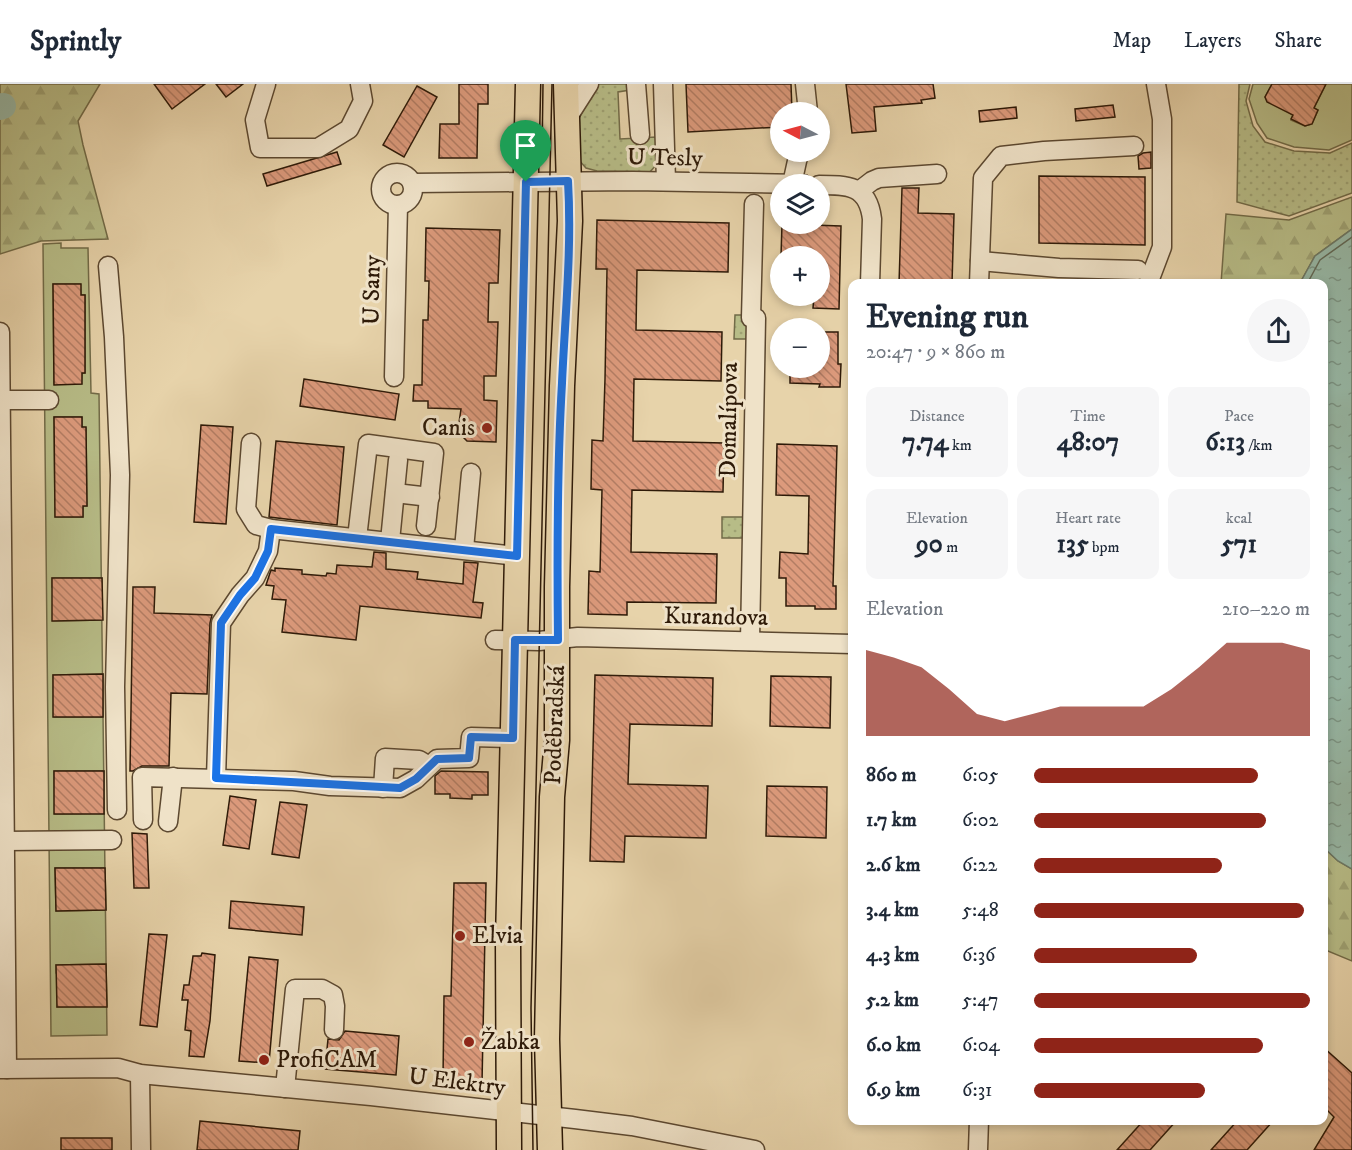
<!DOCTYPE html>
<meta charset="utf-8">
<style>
:root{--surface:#fff;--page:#f6f6f7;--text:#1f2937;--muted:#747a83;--line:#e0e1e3;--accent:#8f2418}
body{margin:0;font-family:"IM FELL DW Pica",serif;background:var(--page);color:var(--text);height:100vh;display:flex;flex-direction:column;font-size:22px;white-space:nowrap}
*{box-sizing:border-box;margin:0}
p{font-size:20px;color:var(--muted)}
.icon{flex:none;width:33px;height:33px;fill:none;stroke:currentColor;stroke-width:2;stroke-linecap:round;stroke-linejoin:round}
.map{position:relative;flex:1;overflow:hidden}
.panel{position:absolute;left:848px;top:195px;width:480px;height:846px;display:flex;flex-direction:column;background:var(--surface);border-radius:12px;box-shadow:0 3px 9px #0003}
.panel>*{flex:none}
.needle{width:39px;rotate:276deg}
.buttons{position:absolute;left:770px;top:18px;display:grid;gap:12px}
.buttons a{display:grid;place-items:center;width:60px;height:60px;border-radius:50%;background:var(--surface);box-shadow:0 3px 9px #0003;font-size:30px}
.pin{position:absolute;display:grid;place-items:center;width:51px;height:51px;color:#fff;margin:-62px -26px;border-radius:50% 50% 50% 0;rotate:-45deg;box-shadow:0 0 6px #0007}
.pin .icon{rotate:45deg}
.round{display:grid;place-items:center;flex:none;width:63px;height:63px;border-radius:32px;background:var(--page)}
.overview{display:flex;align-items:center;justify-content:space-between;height:102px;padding:0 18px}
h1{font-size:33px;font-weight:800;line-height:45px}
.stats{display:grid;grid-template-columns:repeat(3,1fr);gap:9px;height:102px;padding:6px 18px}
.stats div{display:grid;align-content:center;border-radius:12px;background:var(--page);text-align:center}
.stats b{font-size:26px;font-weight:800}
.stats small{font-size:16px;font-weight:400}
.stats p{font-size:16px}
.chart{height:168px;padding:12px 18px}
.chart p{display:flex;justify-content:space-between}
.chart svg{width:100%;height:108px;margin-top:6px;fill:var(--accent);opacity:.7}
ul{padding:0 18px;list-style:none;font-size:20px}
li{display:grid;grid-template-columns:96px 72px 1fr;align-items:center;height:45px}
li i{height:15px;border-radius:8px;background:var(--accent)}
header{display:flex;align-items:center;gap:36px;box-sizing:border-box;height:84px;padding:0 30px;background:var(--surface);border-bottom:2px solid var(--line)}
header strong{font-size:28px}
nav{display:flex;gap:33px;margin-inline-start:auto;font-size:21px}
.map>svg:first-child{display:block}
.grass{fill:url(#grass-dots);stroke:#726b48;stroke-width:1.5}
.forest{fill:url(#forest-firs);stroke:#726b48;stroke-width:1.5}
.garden{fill:#b7bc87;stroke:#726b48;stroke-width:1.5;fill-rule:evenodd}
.water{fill:url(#water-ripples);stroke:#6d7967;stroke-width:1.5}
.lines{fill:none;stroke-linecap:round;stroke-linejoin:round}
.shore{stroke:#626957;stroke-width:1.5}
.river{stroke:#97b8a6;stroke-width:26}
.building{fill:url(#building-back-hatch);stroke:#2e1a08;stroke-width:1.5}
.minor-casing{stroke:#5c4830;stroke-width:21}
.major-casing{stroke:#2e1a08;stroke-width:27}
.minor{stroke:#efe2c8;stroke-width:18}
.major{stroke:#e7d3aa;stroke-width:24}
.tram{stroke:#2e1a08;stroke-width:1.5}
.route-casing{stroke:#fff;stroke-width:12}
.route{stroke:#1a73e8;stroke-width:8}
.poi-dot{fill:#8f2418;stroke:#efe2c8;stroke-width:2}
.labels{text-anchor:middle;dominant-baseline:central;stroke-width:6;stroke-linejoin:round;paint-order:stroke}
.street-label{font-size:24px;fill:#2e1a08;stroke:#efe2c8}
.poi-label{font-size:24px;fill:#2e1a08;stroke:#efe2c8;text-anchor:start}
</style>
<header>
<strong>Sprintly</strong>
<nav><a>Map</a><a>Layers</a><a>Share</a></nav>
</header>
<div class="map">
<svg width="1352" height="1066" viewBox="0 0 1352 1066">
<defs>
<pattern id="grass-dots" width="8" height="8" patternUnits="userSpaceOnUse" patternTransform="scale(1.5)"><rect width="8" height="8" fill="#b7bc87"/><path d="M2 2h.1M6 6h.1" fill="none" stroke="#9ea173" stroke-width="1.8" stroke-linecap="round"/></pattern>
<pattern id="forest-firs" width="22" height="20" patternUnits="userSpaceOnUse" patternTransform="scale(1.5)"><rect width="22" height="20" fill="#b7bc87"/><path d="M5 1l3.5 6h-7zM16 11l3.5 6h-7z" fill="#9ea173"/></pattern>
<pattern id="water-ripples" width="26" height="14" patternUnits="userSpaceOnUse" patternTransform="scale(1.5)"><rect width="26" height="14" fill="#97b8a6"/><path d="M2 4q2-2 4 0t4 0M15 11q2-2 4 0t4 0" fill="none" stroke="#7c9585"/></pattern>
<pattern id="building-back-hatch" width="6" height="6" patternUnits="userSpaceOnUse" patternTransform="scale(1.5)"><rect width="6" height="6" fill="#dc9a7c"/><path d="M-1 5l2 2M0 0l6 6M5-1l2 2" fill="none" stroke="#b37d64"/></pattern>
</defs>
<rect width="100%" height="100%" fill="#e7d3aa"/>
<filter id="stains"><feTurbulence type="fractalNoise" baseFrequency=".00333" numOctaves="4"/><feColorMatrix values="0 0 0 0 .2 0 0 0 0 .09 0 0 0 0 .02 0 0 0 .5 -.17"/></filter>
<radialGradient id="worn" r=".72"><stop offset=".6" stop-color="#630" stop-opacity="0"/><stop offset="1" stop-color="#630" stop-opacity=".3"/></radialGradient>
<g class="grass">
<path d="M598 0H630V6L618 8 620 55 656 53V81L650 88 597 87 586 84 578 75V36Z"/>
<path d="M1239 0H1250L1246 17 1253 42 1265 58 1294 67 1330 69 1352 59V109L1289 132 1237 118Z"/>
<path d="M735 231H748L747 255H734Z"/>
<rect x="722" y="433" width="25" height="21"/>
</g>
<g class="forest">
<path d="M0 0H100L78 37 83 61 108 155 41 157 0 170Z"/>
<path d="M1352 113V145L1315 172 1300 199 1221 200 1226 130 1289 136Z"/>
<path d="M1323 763 1338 777 1352 785V877L1323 865Z"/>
</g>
<g class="garden">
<path d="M1253 0H1272L1265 13 1293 31 1291 36 1305 42 1312 40 1318 26 1314 24 1326 0H1352V56L1329 66 1294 63 1267 54 1257 39 1249 15Z"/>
<path d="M61 159V164H88L91 309 99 310 107 951 51 952 43 160ZM53 200H80L81 211H85V289H82L81 300H54ZM54 333H82V343L86 344 87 422H83V433H55ZM52 494H102V536L53 537 55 503H52ZM103 590V633H54L53 591ZM54 687H104V729L55 730ZM55 784H105L106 826 56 827ZM106 880 107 922 57 923 59 890 56 889V881Z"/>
</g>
<path class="water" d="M1352 145V785L1338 777 1323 763V200L1300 199 1315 172Z"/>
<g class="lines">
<path class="shore" d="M1307 200 1320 176 1352 153"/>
<path class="river" d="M0 23 3 22"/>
</g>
<g class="building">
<path d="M154 0H205L172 25Z"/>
<path d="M216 0H243L226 13Z"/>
<path d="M459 0H488V20H478L477 74H439L440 40H459Z"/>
<path d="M686 0H791L792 28H780V43L688 48Z"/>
<path d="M846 0H933L935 14 921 16 922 19 874 23 876 47 852 49Z"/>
<path d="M1272 0H1326L1314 24 1318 26 1312 40 1305 42 1291 35 1293 31 1267 18 1265 13Z"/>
<path d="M417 2 437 13 404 73 383 61Z"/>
<path d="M1113 21 1115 33 1076 37 1075 25Z"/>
<path d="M1016 23 1017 34 980 38 979 27Z"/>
<path d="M337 68 341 80 267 102 263 90Z"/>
<path d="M1151 68V84L1139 85 1138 72 1143 69Z"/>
<path d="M1039 92 1145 93V161L1039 159Z"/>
<path d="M902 104H919L918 129 954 130 952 200H899Z"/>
<path d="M597 136 729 139 728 188 637 186 636 246 722 248 721 297 634 295 633 357 724 359 723 408 632 406 631 468 717 470 716 519 627 518V531L588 530 589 487 600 488 602 406 591 405 592 356 603 357 605 295 607 185H596Z"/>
<path d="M782 140 841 142 839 225 813 224 814 212H819V172H781Z"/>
<path d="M426 144 500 146 498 199H489L488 238H498L496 292H484V316L497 317 496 358 467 357 463 353 457 352 461 325 428 324V317H413L414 301H422L423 236H428L429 197H425Z"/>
<path d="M53 200H81V211H85V289H82V300L54 301Z"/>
<path d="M819 248H838V280H841L840 303H819L820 300 790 299V284H819Z"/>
<path d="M304 295 399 310 395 336 300 322Z"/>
<path d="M54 333H82V343H86L87 422H83V433H55Z"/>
<path d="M201 341 233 343 226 440 194 438Z"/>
<path d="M276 357 344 363 337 441 269 433Z"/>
<path d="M777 360 837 362 833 502H836V525H815V522H786V494H779L780 468 808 470 809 412 776 411Z"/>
<path d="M374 468 386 469V485L418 488 417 495 463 500 464 478 478 479 473 518 483 519 481 534 360 522 356 556 282 548 286 516 272 515 274 502 266 501 271 486 275 487V484L302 486V490L326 492 327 489 336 490 337 481 372 483Z"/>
<path d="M52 494H102L103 536 52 537Z"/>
<path d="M133 503H155L154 529 212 531 210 539 207 610 171 609 169 682H142L133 687H130Z"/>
<path d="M103 590V633H53V591Z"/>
<path d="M595 591 713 594 712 642 630 640 628 700 708 702 706 754 625 752 624 778 590 777Z"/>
<path d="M771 592 831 593 830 644 770 642Z"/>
<rect x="54" y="687" width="50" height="43"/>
<path d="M441 687 488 688V711H472V715L450 714V710H435V692Z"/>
<path d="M767 702 827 703 826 754 766 752Z"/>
<path d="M230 712 256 716 249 765 223 761Z"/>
<path d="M280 718 307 721 299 774 272 770Z"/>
<path d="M132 749 147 750 149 804H134Z"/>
<path d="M55 784H105L106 826 56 827Z"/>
<path d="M454 799H486L482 999 443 995 444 912H451Z"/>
<path d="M231 817 304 823 302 851 229 844Z"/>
<path d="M149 850 167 851 157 943 140 941Z"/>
<path d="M202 869 215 871 210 937 204 973 189 972 191 947 185 946 188 916H182L184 901H189L193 872H201Z"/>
<path d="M249 873 278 876 269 979 239 977Z"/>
<path d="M106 880 107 923H57L56 881Z"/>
<path d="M345 947 399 952 396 991 325 985 328 955 339 956Z"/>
<path d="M1323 963 1352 989V1066H1314L1334 1033 1323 1022Z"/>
<path d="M1144 1036H1177L1150 1066H1117Z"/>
<path d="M1238 1036H1274L1247 1066H1211Z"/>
<path d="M200 1037 300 1047 298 1066H197Z"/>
<rect x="61" y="1054" width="51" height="12"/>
</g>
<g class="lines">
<g class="minor-casing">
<g id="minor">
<path d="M266 0 255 36 260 64H318L349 45 363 17 360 0"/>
<path d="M636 0 640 51"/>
<path d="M663 0 666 97"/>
<path d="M805 0 808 28"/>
<path d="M566 36 589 0"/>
<circle cx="397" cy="105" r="16"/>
<path d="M412 99 633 97 803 100"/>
<path d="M792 100 799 68"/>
<path d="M819 101C848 101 868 101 872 135L870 200"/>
<path d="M859 107 872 97 879 94 937 90"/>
<path d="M980 177 1059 184 1138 186"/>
<path d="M108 182 114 253 120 391 115 603 117 726"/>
<path d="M979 200 983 94 1001 72 1044 67 1134 62"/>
<path d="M1148 200 1162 163V35L1156 0"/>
<path d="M0 248 7 985"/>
<path d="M394 293 398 121"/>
<path d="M1 316H49"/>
<path d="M251 359 246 425 256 441 271 445 517 472"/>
<path d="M395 409 430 413"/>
<path d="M357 454 368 360 434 369 426 442"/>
<path d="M390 457 398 376"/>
<path d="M464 465 471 389"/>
<path d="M495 556 539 557 578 553 852 560"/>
<path d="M750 557 756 234H751L754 120"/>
<path d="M216 694 221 539 240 511 255 494 268 467 271 445"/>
<path d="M383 704 385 674 419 676 429 682"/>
<path d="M143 736 142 693 294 697 330 702 400 704 416 695 437 675 469 674 471 653 513 654"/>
<path d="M168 738 173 693"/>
<path d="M4 757 112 756"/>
<path d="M0 985 118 984 140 990 371 1012 575 1035 632 1042 755 1066"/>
<path d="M140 990 141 1066"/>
<path d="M285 1004 295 905H322L333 911 335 922 334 946"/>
<path d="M978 1066 979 1036"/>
</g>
</g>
<g class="major-casing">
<g id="major">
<path d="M509 1066 508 857 528 0"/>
<path d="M550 1066 547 955 552 713 557 656V503L562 302 570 137 566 0"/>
</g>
</g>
<use href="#minor" class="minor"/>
<use href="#major" class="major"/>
<g class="tram">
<path d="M542 72 543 0"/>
<path d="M533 1066 531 924 552 0"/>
</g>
</g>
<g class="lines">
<g class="route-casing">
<path id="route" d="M568 97C572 165 565 232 562 299 557 384 557 470 558 556H515L513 654 471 653 469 674 437 675 416 695 400 704 216 694 221 539 240 511 255 494 268 467 271 445 517 472 526 98Z"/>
</g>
<use href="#route" class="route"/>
</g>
<g class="poi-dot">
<circle cx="487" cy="344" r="6"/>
<circle cx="460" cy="852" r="6"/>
<circle cx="469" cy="958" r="6"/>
<circle cx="264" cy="976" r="6"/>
</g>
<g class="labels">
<g class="street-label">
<text transform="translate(665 74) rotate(1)">U Tesly</text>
<text transform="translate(372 206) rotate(-89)">U Sany</text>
<text transform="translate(729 336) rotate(-89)">Domalípova</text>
<text transform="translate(716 533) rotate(1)">Kurandova</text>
<text transform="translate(555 641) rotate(-88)">Poděbradská</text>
<text transform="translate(457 998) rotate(7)">U Elektry</text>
</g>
<g class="poi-label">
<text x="475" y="344" text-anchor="end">Canis</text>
<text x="472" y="852">Elvia</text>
<text x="481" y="958">Žabka</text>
<text x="276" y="976">ProfiCAM</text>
</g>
</g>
<rect width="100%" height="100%" filter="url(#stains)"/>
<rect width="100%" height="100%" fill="url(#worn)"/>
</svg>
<div class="buttons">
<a><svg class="needle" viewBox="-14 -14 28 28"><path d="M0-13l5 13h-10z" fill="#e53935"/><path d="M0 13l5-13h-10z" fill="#747a83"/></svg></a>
<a><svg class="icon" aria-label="layers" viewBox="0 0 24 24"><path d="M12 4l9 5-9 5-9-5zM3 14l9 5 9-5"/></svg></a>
<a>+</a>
<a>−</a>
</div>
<div class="pin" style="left:526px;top:98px;background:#1e9e55"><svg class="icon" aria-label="arrive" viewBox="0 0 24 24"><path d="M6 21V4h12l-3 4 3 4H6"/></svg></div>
<section class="panel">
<div class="overview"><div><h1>Evening run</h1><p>20:47 · 9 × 860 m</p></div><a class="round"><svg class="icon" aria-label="share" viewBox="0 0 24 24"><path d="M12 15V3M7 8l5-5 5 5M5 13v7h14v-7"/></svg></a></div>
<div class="stats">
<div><p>Distance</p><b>7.74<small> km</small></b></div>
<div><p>Time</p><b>48:07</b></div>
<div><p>Pace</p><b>6:13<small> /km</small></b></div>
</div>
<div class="stats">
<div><p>Elevation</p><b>90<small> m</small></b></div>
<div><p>Heart rate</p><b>135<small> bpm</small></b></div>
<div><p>kcal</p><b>571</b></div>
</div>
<div class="chart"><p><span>Elevation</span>210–220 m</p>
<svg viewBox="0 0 160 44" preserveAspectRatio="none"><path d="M0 44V9L10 12L20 16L30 25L40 35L50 38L60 35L70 32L80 32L90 32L100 32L110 25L120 16L130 6L140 6L150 6L160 9V44z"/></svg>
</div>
<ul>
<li><b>860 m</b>6:05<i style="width:81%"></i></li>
<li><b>1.7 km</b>6:02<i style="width:84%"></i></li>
<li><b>2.6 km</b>6:22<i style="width:68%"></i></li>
<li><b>3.4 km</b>5:48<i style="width:98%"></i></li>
<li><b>4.3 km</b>6:36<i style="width:59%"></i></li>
<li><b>5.2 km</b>5:47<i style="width:100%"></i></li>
<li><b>6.0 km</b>6:04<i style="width:83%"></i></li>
<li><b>6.9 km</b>6:31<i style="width:62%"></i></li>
</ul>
</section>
</div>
